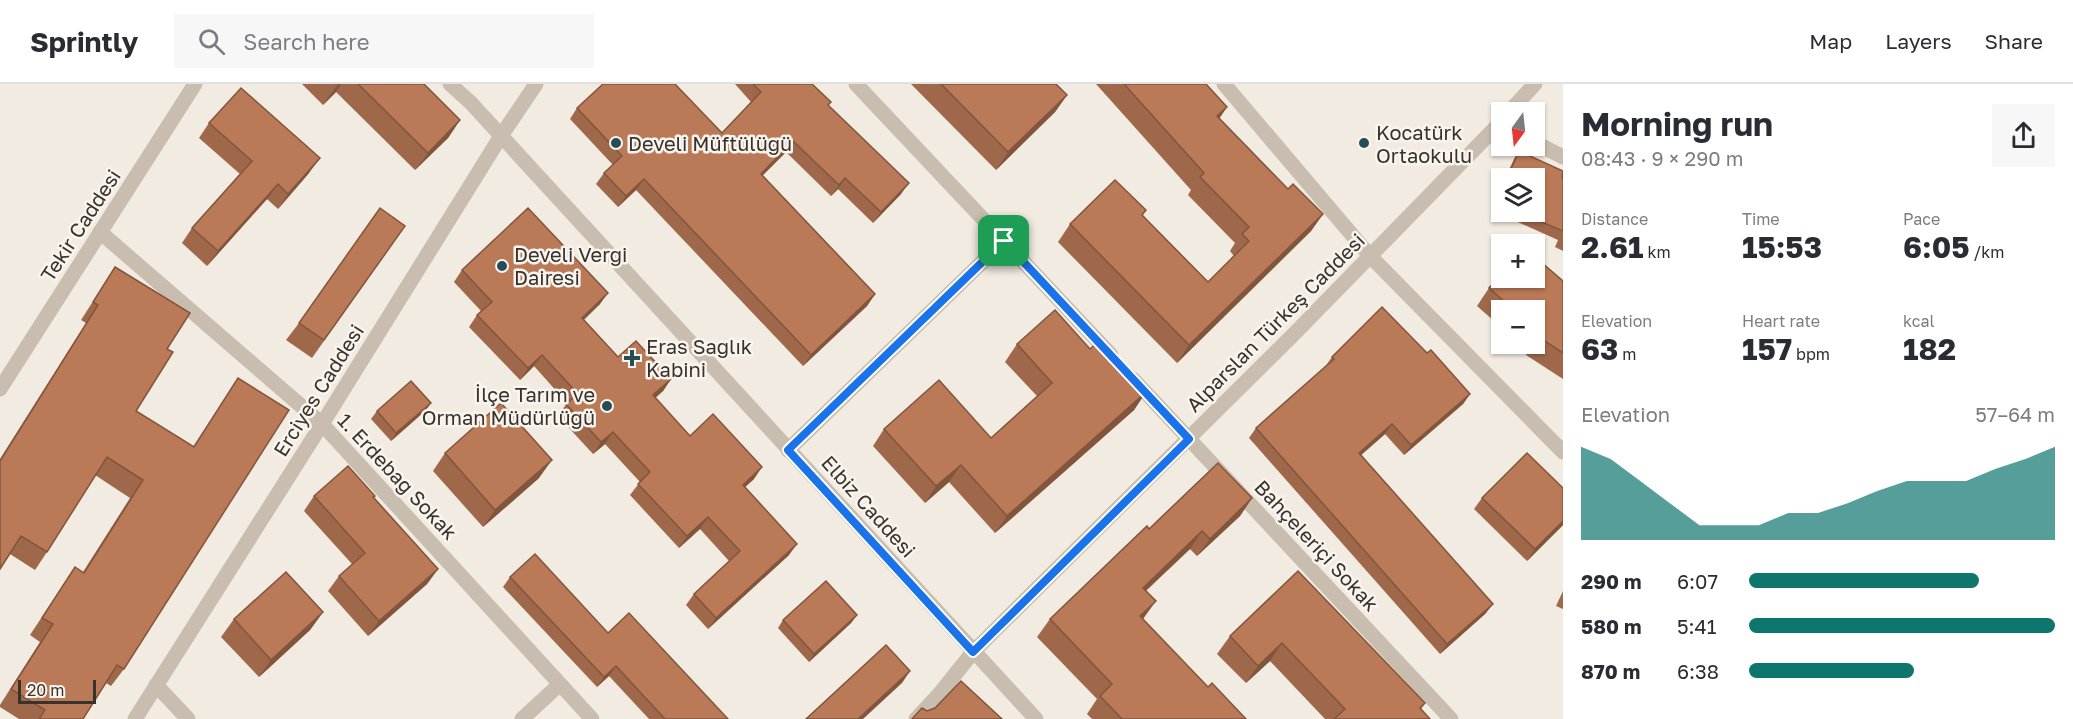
<!DOCTYPE html>
<meta charset="utf-8">
<style>
:root{--surface:#fff;--page:#f7f7f7;--text:#2b2b33;--muted:#7c7c81;--line:#e1e1e2;--accent:#0f766e}
body{margin:0;font-family:"Golos Text",sans-serif;background:var(--page);color:var(--text);height:100vh;display:flex;flex-direction:column;font-size:22px;white-space:nowrap}
*{box-sizing:border-box;margin:0}
p{font-size:20px;color:var(--muted)}
.icon{flex:none;width:33px;height:33px;fill:none;stroke:currentColor;stroke-width:2;stroke-linecap:round;stroke-linejoin:round}
.map{position:relative;flex:1;overflow:hidden}
.drawer{display:flex;flex-direction:column;background:var(--surface);width:510px}
.drawer>*{flex:none}
.needle{width:39px;rotate:195deg}
.controls{position:absolute;left:1491px;top:18px;display:grid;gap:12px}
.controls a{display:grid;place-items:center;width:54px;height:54px;border-radius:0px;background:var(--surface);box-shadow:0 2px 4px #0004;font-size:30px}
.scale{position:absolute;left:18px;bottom:15px;width:78px;box-sizing:border-box;padding-left:6px;border:3px solid #38312c;border-top:0;font-size:16px;line-height:21px;white-space:nowrap;color:#38312c;-webkit-text-stroke:4px #f9f5ee;paint-order:stroke}
.pin{position:absolute;display:grid;place-items:center;width:51px;height:51px;color:#fff;margin:-26px;border-radius:12px;box-shadow:0 3px 9px #0006}
.round{display:grid;place-items:center;flex:none;width:63px;height:63px;border-radius:0px;background:var(--page)}
.headline{display:flex;align-items:center;justify-content:space-between;height:102px;padding:0 18px}
h1{font-size:33px;font-weight:700;line-height:45px}
.figures{display:grid;grid-template-columns:repeat(3,1fr);gap:9px;height:102px;padding:6px 18px}
.figures div{display:grid;align-content:center}
.figures b{font-size:30px;font-weight:700}
.figures small{font-size:16px;font-weight:400}
.figures p{font-size:16px}
.chart{height:168px;padding:12px 18px}
.chart p{display:flex;justify-content:space-between}
.chart svg{width:100%;height:108px;margin-top:6px;fill:var(--accent);opacity:.7}
ul{padding:0 18px;list-style:none;font-size:20px}
li{display:grid;grid-template-columns:96px 72px 1fr;align-items:center;height:45px}
li i{height:15px;border-radius:8px;background:var(--accent)}
header{display:flex;align-items:center;gap:36px;box-sizing:border-box;height:84px;padding:0 30px;background:var(--surface);border-bottom:2px solid var(--line)}
header strong{font-size:28px}
nav{display:flex;gap:33px;margin-inline-start:auto;font-size:21px}
.search{width:420px;height:54px;background:var(--page);display:flex;align-items:center;gap:15px;box-sizing:border-box;padding:0 21px;border-radius:0px;color:var(--muted);font-size:22px}
main{display:flex;flex:1;min-height:0}
.map>svg:first-child{display:block}
.lines{fill:none;stroke-linecap:round;stroke-linejoin:round}
.minor{stroke:#c8bdae;stroke-width:15}
.wall{fill:#a0684b}
.shaded-wall{fill:#82553d}
.building{fill:#ba7957;stroke:#82553d;stroke-width:1.5}
.route-casing{stroke:#fff;stroke-width:12}
.route{stroke:#1a73e8;stroke-width:8}
.poi-dot{fill:#254d55;stroke:#f9f5ee;stroke-width:2}
.labels{text-anchor:middle;dominant-baseline:central;stroke-width:5;stroke-linejoin:round;paint-order:stroke}
.poi-label{font-size:20px;fill:#38312c;stroke:#f9f5ee;text-anchor:start}
.street-label{font-size:20px;fill:#38312c;stroke:#f9f5ee}
</style>
<header>
<strong>Sprintly</strong>
<div class="search"><svg class="icon" aria-label="search" viewBox="0 0 24 24"><circle cx="10" cy="10" r="6"/><path d="M15 15l6 6"/></svg>Search here</div>
<nav><a>Map</a><a>Layers</a><a>Share</a></nav>
</header>
<main>
<div class="map">
<svg width="1563" height="635" viewBox="0 0 1563 635">
<rect width="100%" height="100%" fill="#f1ebe1"/>
<g class="lines">
<g class="minor">
<path d="M450 0 471 19 1036 635"/>
<path d="M856 0 1111 271"/>
<path d="M1224 0 1370 172 1563 368"/>
<path d="M1509 28 1535 0"/>
<path d="M1534 58 1563 73"/>
<path d="M100 148 322 340 592 635"/>
<path d="M1133 295 1451 635"/>
<path d="M0 305 195 0"/>
<path d="M788 366 1004 157"/>
<path d="M156 601 188 635"/>
<path d="M135 635 322 340 501 52 536 0"/>
<path d="M522 635 560 600"/>
<path d="M916 635 941 608 973 568 1294 250 1502 37"/>
</g>
</g>
<g class="wall">
<path d="M302 0H424L460 36 448 54 415 86 336 8 323 21Z"/>
<path d="M735 0H812L831 18 828 21 901 110 873 139 838 105 831 112 786 68 762 92 875 210 867 222 803 282 636 106 618 123 596 100 604 89 613 81 570 35 577 24 722 49 751 18Z"/>
<path d="M911 0H1056L1067 11 1055 28 996 86Z"/>
<path d="M1096 0H1206L1227 23 1219 34 1288 105 1323 130 1311 147 1177 279 1058 158 1070 140 1146 126 1142 132 1208 198 1234 172 1230 167 1235 159 1188 111 1191 106Z"/>
<path d="M209 39 309 89 278 125 267 115 207 182 182 159 192 144 240 90 199 54Z"/>
<path d="M1519 67 1563 94V167L1555 163 1558 156 1491 126 1502 102V128H1534V94H1505L1514 75Z"/>
<path d="M405 142 312 274 286 256 299 239Z"/>
<path d="M115 183 167 265 136 327 193 363 238 294 124 585 111 602 106 599 83 635H19L0 623V621L40 558 30 551 75 483 83 488 130 414 95 391 47 468 35 486 10 470 0 485V375L86 239 81 236Z"/>
<path d="M462 186 600 220 584 236 618 273 671 295 663 307 655 314 690 352 754 395 745 403 789 471 708 545 686 521 694 510 729 477 700 445 679 464 630 411 640 398 605 360 593 370 558 332 567 319 534 282 520 296 469 243 477 231 481 227 454 198Z"/>
<path d="M1563 197V295L1526 271 1528 268 1519 260H1534V226H1502V244L1477 222 1489 204Z"/>
<path d="M1017 260 1090 265 1146 308 1134 326 995 449 949 398 925 419 873 362 884 345 991 354 1037 312 1005 278Z"/>
<path d="M1332 273 1470 310 1463 320 1404 371 1385 350 1361 371 1493 520 1485 530 1440 570 1249 354 1256 344 1325 283Z"/>
<path d="M431 319 425 327 391 357 371 335 377 327Z"/>
<path d="M445 369 539 394 483 443 433 387Z"/>
<path d="M1563 404V441L1527 477 1474 425 1482 414Z"/>
<path d="M314 412 374 413 438 485 427 500 368 552 328 507 339 492 352 480 304 427Z"/>
<path d="M1252 414 1240 432 1197 472 1190 465 1146 507 1143 535 1208 603 1246 635H1092L1087 630 1097 615 1037 553 1050 535Z"/>
<path d="M1298 487 1425 619 1421 625 1430 635H1325L1270 577 1246 599 1217 570 1230 552Z"/>
<path d="M510 493 608 549 728 635H649L609 592 597 603 503 503Z"/>
<path d="M1563 507V525L1556 522Z"/>
<path d="M323 528 310 546 259 593 221 553 234 535Z"/>
<path d="M857 531 851 539 809 578 778 544 783 536Z"/>
</g>
<g class="shaded-wall">
<path d="M338 0H341L336 8 323 21Z"/>
<path d="M1067 11 1055 28 996 86 1008 68Z"/>
<path d="M1227 23 1215 41 1217 32Z"/>
<path d="M460 36 448 54 415 86 428 69Z"/>
<path d="M793 57 786 68 753 101 761 90Z"/>
<path d="M320 74 309 89 278 125 288 110Z"/>
<path d="M845 94 838 105 831 112 839 101Z"/>
<path d="M644 95 636 106 618 123 626 112Z"/>
<path d="M909 99 901 110 873 139 881 128Z"/>
<path d="M278 100 267 115 207 182 218 167Z"/>
<path d="M1323 130 1311 147 1177 279 1189 261Z"/>
<path d="M608 209 600 220 573 245 582 234Z"/>
<path d="M875 210 867 222 803 282 811 271Z"/>
<path d="M542 271 534 282 520 296 528 284Z"/>
<path d="M671 295 663 307 645 323 653 311Z"/>
<path d="M1146 308 1134 326 995 449 1007 432Z"/>
<path d="M1470 310 1463 320 1404 371 1411 361Z"/>
<path d="M431 319 425 327 391 357 396 349Z"/>
<path d="M1392 340 1385 350 1352 379 1359 369Z"/>
<path d="M613 348 605 360 593 370 601 358Z"/>
<path d="M552 376 539 394 483 443 495 426Z"/>
<path d="M961 381 949 398 925 419 936 402Z"/>
<path d="M762 383 754 395 735 412 743 401Z"/>
<path d="M1252 414 1240 432 1197 472 1210 455Z"/>
<path d="M708 433 700 445 679 464 687 452Z"/>
<path d="M1563 437V441L1527 477 1535 465Z"/>
<path d="M1202 447 1190 465 1130 521 1143 504Z"/>
<path d="M797 460 789 471 708 545 716 534Z"/>
<path d="M438 485 427 500 368 552 379 537Z"/>
<path d="M1156 517 1143 535 1128 550 1140 532Z"/>
<path d="M1493 520 1485 530 1440 570 1447 560Z"/>
<path d="M323 528 310 546 259 593 271 576Z"/>
<path d="M857 531 851 539 809 578 814 570Z"/>
<path d="M1282 559 1270 577 1246 599 1258 582Z"/>
<path d="M616 582 609 592 597 603 604 593Z"/>
<path d="M910 587 902 599 863 635H858Z"/>
</g>
<g class="building">
<path d="M358 0H424L460 36 428 69Z"/>
<path d="M603 0H675L722 49 761 8 753 0H812L831 18 828 21 909 99 881 128 845 94 839 101 793 57 761 90 875 210 811 271 644 95 626 112 604 89 622 72 577 24Z"/>
<path d="M941 0H1056L1067 11 1008 68Z"/>
<path d="M1124 0H1206L1227 23 1217 32 1288 105 1293 100 1323 130 1189 261 1070 140 1115 96 1146 126 1142 131 1208 198 1249 157 1242 150 1249 143 1200 93 1204 89Z"/>
<path d="M241 4 320 74 288 110 278 100 218 167 192 144 252 77 209 39Z"/>
<path d="M1519 67 1563 87 1562 94H1563V147L1518 128H1534V94H1507Z"/>
<path d="M1502 106V120L1496 118Z"/>
<path d="M380 124 405 142 324 256 299 239Z"/>
<path d="M528 124 608 209 582 234 618 273 636 257 671 295 653 311 690 352 713 330 762 383 743 401 797 460 716 534 694 510 740 467 708 433 687 452 638 400 650 388 613 348 601 358 566 320 578 310 542 271 528 284 477 231 492 218 462 186Z"/>
<path d="M1534 172 1563 197V269L1539 253 1540 250 1534 245V226H1514L1489 204 1502 190V194H1534Z"/>
<path d="M115 183 190 229 167 265 173 268 136 327 194 363 238 294 289 326 124 585 117 581 83 635H39L45 626 11 605 53 540 42 534 75 483 84 489 143 396 107 373 47 468 21 452 0 485V377L98 221 93 218Z"/>
<path d="M1382 223 1427 269 1431 266 1470 310 1411 361 1392 340 1359 369 1493 520 1447 560 1256 344 1334 275 1332 273Z"/>
<path d="M1055 226 1090 265 1099 257 1146 308 1007 432 961 381 936 402 884 345 939 296 991 354 1052 299 1017 260Z"/>
<path d="M411 297 431 319 396 349 377 327Z"/>
<path d="M501 319 552 376 495 426 445 369Z"/>
<path d="M1527 369 1563 404V437L1535 465 1482 414Z"/>
<path d="M1218 379 1252 414 1210 455 1202 447 1143 504 1156 517 1140 532 1208 603 1212 599 1246 635H1122L1100 612 1112 600 1050 535 1147 442 1149 445Z"/>
<path d="M348 382 375 412 373 413 438 485 379 537 339 492 365 469 314 412Z"/>
<path d="M535 470 608 549 629 529 728 635H665L616 582 604 593 510 493Z"/>
<path d="M1298 487 1425 619 1420 624 1430 635H1334L1345 625 1282 559 1258 582 1230 552Z"/>
<path d="M286 488 323 528 271 576 234 535Z"/>
<path d="M826 497 857 531 814 570 783 536Z"/>
<path d="M886 561 910 587 858 635H806Z"/>
<path d="M961 597 1002 635H912L922 624 927 627 935 624Z"/>
</g>
<g class="lines">
<g class="route-casing">
<path id="route" d="M1004 157 1189 355 973 568 788 366Z"/>
</g>
<use href="#route" class="route"/>
</g>
<g class="poi-dot">
<circle cx="616" cy="59" r="6"/>
<circle cx="1364" cy="59" r="6"/>
<circle cx="502" cy="182" r="6"/>
<path d="M629 265h6v6h6v6h-6v6h-6v-6h-6v-6h6z"/>
<circle cx="607" cy="322" r="6"/>
</g>
<g class="labels">
<g class="poi-label">
<text x="1376" y="48">Kocatürk<tspan x="1376" dy="23">Ortaokulu</tspan></text>
<text x="628" y="59">Develi Müftülüğü</text>
<text x="514" y="170">Develi Vergi<tspan x="514" dy="23">Dairesi</tspan></text>
<text x="646" y="262">Eras Sağlık<tspan x="646" dy="23">Kabini</tspan></text>
<text x="595" y="310" text-anchor="end">İlçe Tarım ve<tspan x="595" dy="23">Orman Müdürlüğü</tspan></text>
</g>
<g class="street-label">
<text transform="translate(80 141) rotate(-57)">Tekir Caddesi</text>
<text transform="translate(1275 238) rotate(-45)">Alparslan Türkeş Caddesi</text>
<text transform="translate(318 306) rotate(-58)">Erciyes Caddesi</text>
<text transform="translate(398 392) rotate(47)">1. Erdebağ Sokak</text>
<text transform="translate(869 422) rotate(48)">Elbiz Caddesi</text>
<text transform="translate(1317 461) rotate(47)">Bahçeleriçi Sokak</text>
</g>
</g>
</svg>
<div class="controls">
<a><svg class="needle" viewBox="-14 -14 28 28"><path d="M0-13l5 13h-10z" fill="#e53935"/><path d="M0 13l5-13h-10z" fill="#7c7c81"/></svg></a>
<a><svg class="icon" aria-label="layers" viewBox="0 0 24 24"><path d="M12 4l9 5-9 5-9-5zM3 14l9 5 9-5"/></svg></a>
<a>+</a>
<a>−</a>
</div>
<div class="scale">20 m</div>
<div class="pin" style="left:1004px;top:157px;background:#1e9e55"><svg class="icon" aria-label="arrive" viewBox="0 0 24 24"><path d="M6 21V4h12l-3 4 3 4H6"/></svg></div>
</div>
<section class="drawer">
<div class="headline"><div><h1>Morning run</h1><p>08:43 · 9 × 290 m</p></div><a class="round"><svg class="icon" aria-label="share" viewBox="0 0 24 24"><path d="M12 15V3M7 8l5-5 5 5M5 13v7h14v-7"/></svg></a></div>
<div class="figures">
<div><p>Distance</p><b>2.61<small> km</small></b></div>
<div><p>Time</p><b>15:53</b></div>
<div><p>Pace</p><b>6:05<small> /km</small></b></div>
</div>
<div class="figures">
<div><p>Elevation</p><b>63<small> m</small></b></div>
<div><p>Heart rate</p><b>157<small> bpm</small></b></div>
<div><p>kcal</p><b>182</b></div>
</div>
<div class="chart"><p><span>Elevation</span>57–64 m</p>
<svg viewBox="0 0 160 44" preserveAspectRatio="none"><path d="M0 44V6L10 11L20 20L30 29L40 38L50 38L60 38L70 33L80 33L90 29L100 24L110 20L120 20L130 20L140 15L150 11L160 6V44z"/></svg>
</div>
<ul>
<li><b>290 m</b>6:07<i style="width:75%"></i></li>
<li><b>580 m</b>5:41<i style="width:100%"></i></li>
<li><b>870 m</b>6:38<i style="width:54%"></i></li>
</ul>
</section>
</main>
